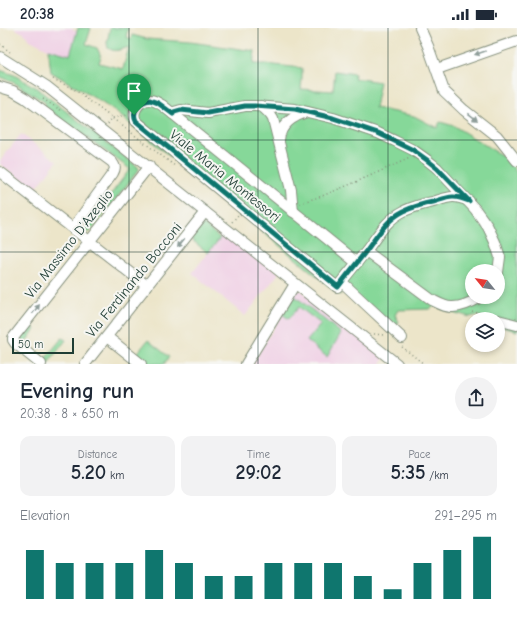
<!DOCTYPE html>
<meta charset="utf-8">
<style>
:root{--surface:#fff;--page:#f2f2f3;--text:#1f2937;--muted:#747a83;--accent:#0f766e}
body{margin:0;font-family:"Comic Neue",sans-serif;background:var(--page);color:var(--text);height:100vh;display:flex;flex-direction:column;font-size:15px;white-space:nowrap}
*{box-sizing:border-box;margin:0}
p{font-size:13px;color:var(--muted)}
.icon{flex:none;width:22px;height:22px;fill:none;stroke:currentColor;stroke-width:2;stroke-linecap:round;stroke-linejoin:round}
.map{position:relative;height:336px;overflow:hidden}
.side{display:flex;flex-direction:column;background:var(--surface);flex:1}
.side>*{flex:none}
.needle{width:26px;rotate:300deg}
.buttons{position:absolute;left:465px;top:236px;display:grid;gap:8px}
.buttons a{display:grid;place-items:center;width:40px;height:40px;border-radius:50%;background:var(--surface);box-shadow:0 2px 6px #0003;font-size:20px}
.scale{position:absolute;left:12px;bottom:10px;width:62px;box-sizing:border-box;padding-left:4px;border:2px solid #1f3d34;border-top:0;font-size:11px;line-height:14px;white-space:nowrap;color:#1f3d34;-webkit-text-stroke:3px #f6f6f2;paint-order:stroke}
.pin{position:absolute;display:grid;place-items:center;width:34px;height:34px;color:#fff;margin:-41px -17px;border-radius:50% 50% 50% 0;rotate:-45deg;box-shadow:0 0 4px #0007}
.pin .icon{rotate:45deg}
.round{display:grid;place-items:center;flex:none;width:42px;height:42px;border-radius:21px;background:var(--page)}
.overview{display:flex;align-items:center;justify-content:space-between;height:68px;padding:0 20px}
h1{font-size:22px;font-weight:700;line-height:30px}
.metrics{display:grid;grid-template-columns:repeat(3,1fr);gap:6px;height:68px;padding:4px 20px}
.metrics div{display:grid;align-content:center;border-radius:10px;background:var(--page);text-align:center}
.metrics b{font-size:20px;font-weight:700}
.metrics small{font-size:11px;font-weight:400}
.metrics p{font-size:11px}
.chart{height:112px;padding:8px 20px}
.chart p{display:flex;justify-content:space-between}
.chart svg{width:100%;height:72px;margin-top:4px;stroke:var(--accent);stroke-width:6}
.status{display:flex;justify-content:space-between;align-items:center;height:28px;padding:0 20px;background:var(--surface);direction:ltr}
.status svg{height:11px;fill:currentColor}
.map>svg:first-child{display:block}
.built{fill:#f0d0e5}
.green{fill:#86d899;stroke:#528a66;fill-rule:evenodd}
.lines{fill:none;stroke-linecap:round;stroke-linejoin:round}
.minor-casing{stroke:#86917e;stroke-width:12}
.path{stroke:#86917e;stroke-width:1.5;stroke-dasharray:1 3;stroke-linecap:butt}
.minor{stroke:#fff;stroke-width:10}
.oneway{fill:#8f9e9a}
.route-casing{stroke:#fff;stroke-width:8}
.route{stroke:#0f766e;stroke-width:5}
.grid{fill:none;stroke:#1f3d34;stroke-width:1;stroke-opacity:0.55}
.labels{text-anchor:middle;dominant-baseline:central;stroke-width:4;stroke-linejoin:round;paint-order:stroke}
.street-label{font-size:14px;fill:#1f3d34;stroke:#f6f6f2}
</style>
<div class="status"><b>20:38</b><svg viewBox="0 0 49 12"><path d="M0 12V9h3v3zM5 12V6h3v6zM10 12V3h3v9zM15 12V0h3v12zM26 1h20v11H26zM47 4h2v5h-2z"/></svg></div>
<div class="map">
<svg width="517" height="336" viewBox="0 0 517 336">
<rect width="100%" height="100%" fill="#f6f6f2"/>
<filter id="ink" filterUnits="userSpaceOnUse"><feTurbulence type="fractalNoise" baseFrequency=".025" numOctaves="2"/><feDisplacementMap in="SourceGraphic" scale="8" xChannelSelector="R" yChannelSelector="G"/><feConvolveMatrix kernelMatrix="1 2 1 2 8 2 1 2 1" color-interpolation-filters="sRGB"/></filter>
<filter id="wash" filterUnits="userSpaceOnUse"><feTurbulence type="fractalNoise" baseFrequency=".012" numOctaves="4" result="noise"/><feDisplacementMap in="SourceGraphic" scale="16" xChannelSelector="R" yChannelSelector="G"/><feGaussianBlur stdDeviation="0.9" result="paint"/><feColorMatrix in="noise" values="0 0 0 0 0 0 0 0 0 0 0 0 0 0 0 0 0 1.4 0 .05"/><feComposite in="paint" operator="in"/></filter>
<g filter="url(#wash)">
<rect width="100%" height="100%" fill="#ece5c9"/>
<g class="built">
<path d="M14 0H73V2L77 3 70 27 48 21 30 12 25 6Z"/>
<path d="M21 106 57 133 35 162 0 136V133Z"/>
<path d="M226 202 279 245 245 288 192 245Z"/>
<path d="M298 260 385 328 381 336H252Z"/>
</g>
<g class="green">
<path d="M78 0H91L86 16 97 20 101 28 99 35 123 41 129 19C122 21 115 25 108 20L107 15 110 0H128L126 9 131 11 132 7 147 11 190 14 255 23 253 36H265L302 40V51L301 61 333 63 335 43 355 46 354 50 380 54 375 80 414 88 437 100 440 94 454 98 501 127 510 135 517 145V303L498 298V291H484C480 287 475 287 470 289L460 286 459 287 434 278 430 281 398 282 395 287 399 294 396 298 378 292 343 262 340 267 117 85 101 74 51 44 48 21 70 27ZM472 243H498V269H472Z"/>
<path d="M0 42 14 47 35 59 138 139 139 142 137 144 90 204H87L84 202 130 141 44 78 46 75 15 55 0 49Z"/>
<path d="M203 196 220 210 208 225 191 211Z"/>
<path d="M293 269H296L341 305 327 329 307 313 321 296 299 279 289 291 282 286Z"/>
<path d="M30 297 35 301 24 316 19 312Z"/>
<path d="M62 310 66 312 48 335 44 332Z"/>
<path d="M148 312 169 329 164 336H144L135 328Z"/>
</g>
</g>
<g filter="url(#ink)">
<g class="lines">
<g class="minor-casing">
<g id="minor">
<path d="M420 0 428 18 444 63 464 82 497 108 517 133"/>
<path d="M0 29 46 58 397 336"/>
<path d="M437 41 517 13"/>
<path d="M0 59 13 63 25 70 112 134C115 138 116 140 113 145L73 200"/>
<path d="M261 78C266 82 270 85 273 91L291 162 293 184"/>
<path d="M173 86 174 84 181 82 208 85 245 78H255L295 81 333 90 378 105 395 113 413 122 427 132 437 140 475 181 488 199 495 214 500 229 498 244"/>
<path d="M279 112C280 97 293 88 307 84"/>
<path d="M0 144 147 258"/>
<path d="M366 223 432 272C438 275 446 280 453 279 461 279 474 273 481 269"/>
<path d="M357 235 162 77C158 75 155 72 150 72 139 72 131 84 136 93L337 259C347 247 357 235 366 223 378 207 386 192 404 183 413 179 423 176 433 174 449 169 453 166 469 173"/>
<path d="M342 254 359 270 402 310"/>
<path d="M498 292 517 297"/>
<path d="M107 309 141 336"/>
<path d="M41 336 15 315 13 312V310L149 138"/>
<path d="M85 336 205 184"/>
<path d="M246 336 295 256"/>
</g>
</g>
<g class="path">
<path d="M0 16 10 24"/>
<path d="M53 51 74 61 175 138"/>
<path d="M43 71 62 83"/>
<path d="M108 96 112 90 126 87"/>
<path d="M249 174 257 164"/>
<path d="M300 175 322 168 356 154 410 130"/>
<path d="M232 194 238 187"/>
<path d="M472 284 490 287"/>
<path d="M374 306 384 307"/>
<path d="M402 319 424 336"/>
</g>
<use href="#minor" class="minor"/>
</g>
<defs><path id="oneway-solid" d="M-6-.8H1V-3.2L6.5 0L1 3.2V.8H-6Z"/></defs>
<g class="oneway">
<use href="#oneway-solid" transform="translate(480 25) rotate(161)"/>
<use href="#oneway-solid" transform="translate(473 89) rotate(38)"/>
<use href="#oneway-solid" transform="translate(181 215) rotate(128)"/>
<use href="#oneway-solid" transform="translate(36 281) rotate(-52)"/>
</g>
</g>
<g class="lines" filter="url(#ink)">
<g class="route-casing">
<path id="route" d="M150 72 158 75 173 86 174 84 181 82 208 85 245 78H255L295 81 333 90 378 105 413 122 427 132 437 140 469 173C453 166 449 169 433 174 423 176 413 179 404 183 386 192 378 207 366 223 357 235 347 247 338 259L136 93C131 83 140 73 150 72Z"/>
</g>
<use href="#route" class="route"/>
</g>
<path class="grid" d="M129 0V336M258 0V336M388 0V336M0 112H517M0 224H517"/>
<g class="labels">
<g class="street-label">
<text transform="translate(225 148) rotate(39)">Viale Maria Montessori</text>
<text transform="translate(69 216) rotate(-52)">Via Massimo D’Azeglio</text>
<text transform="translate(134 252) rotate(-51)">Via Ferdinando Bocconi</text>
</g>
</g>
</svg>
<div class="buttons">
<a><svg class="needle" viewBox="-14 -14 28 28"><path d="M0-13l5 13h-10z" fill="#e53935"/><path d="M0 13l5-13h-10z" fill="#747a83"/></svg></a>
<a><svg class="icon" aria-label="layers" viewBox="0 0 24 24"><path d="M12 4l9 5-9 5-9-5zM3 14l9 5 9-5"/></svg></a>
</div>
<div class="scale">50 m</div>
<div class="pin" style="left:134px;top:87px;background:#1e9e55"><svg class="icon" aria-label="arrive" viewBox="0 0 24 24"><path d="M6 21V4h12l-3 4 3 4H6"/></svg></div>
</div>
<section class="side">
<div class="overview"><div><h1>Evening run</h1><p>20:38 · 8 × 650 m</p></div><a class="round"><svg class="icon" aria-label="share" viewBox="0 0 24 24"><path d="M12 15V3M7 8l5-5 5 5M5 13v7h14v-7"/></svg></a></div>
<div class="metrics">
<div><p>Distance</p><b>5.20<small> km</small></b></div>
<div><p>Time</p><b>29:02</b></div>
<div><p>Pace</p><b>5:35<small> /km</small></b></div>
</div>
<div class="chart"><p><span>Elevation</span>291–295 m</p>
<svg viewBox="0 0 160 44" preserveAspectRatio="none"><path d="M5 44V14M15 44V22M25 44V22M35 44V22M45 44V14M55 44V22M65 44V30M75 44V30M85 44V22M95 44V22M105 44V22M115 44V30M125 44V38M135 44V22M145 44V14M155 44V6"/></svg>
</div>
</section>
